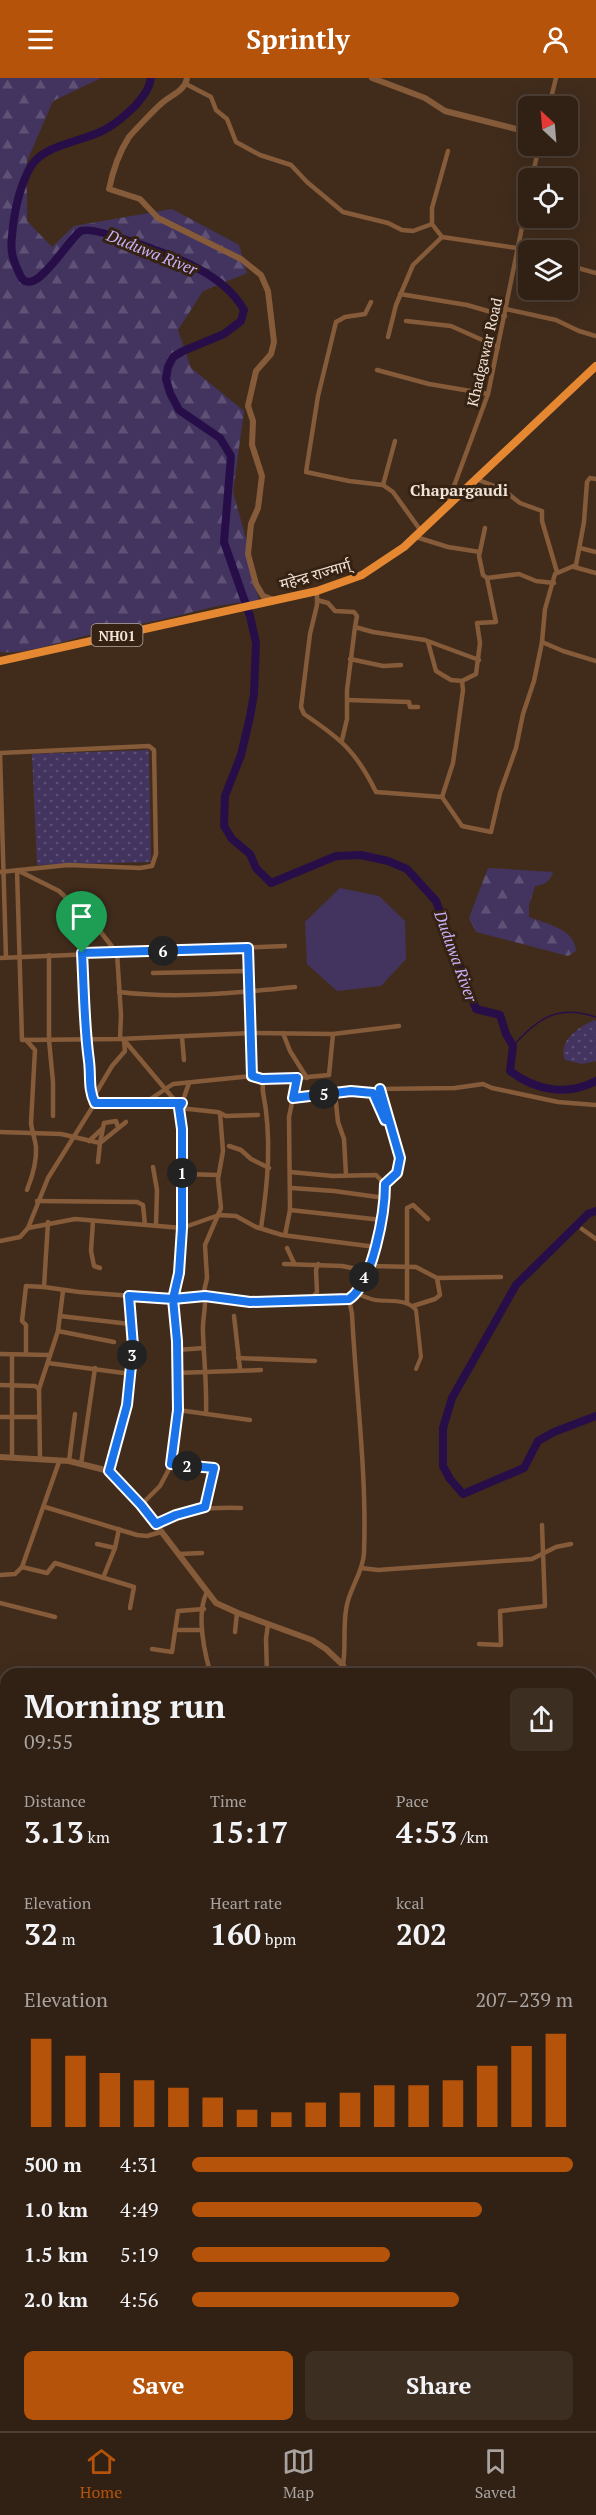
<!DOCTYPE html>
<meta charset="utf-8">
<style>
:root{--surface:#312115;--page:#3d2e22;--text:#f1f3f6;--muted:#a8a3a0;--line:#4c3e34;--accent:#b45309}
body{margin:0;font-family:"PT Serif","Noto Sans Devanagari",serif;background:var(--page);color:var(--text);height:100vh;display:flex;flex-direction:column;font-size:22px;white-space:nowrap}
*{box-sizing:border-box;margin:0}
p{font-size:20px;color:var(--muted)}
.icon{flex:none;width:33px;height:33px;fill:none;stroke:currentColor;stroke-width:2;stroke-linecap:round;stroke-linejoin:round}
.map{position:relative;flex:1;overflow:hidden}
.side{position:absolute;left:0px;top:1590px;width:597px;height:764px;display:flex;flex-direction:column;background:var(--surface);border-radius:18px 18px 0 0;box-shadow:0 6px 24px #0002,0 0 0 2px var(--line)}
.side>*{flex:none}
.needle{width:39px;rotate:334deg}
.fabs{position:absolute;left:518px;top:18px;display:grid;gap:12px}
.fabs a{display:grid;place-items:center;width:60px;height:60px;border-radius:9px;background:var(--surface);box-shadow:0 6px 24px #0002,0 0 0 2px var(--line);font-size:30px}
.pin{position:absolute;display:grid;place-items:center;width:51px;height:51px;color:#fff;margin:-62px -26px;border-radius:50% 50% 50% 0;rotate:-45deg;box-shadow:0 0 6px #0007}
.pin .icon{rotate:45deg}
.km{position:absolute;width:30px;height:30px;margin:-15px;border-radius:50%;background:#222;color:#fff;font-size:16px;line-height:30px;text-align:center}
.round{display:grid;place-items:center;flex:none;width:63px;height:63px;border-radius:9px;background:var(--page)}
.head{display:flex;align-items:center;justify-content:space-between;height:102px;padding:0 24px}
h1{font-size:33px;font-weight:800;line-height:45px}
.stats{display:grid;grid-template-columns:repeat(3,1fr);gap:9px;height:102px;padding:6px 24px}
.stats div{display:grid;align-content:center}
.stats b{font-size:30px;font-weight:800}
.stats small{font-size:16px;font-weight:400}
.stats p{font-size:16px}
.chart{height:168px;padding:12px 24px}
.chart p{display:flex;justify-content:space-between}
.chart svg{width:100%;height:108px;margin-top:6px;stroke:var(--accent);stroke-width:6}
.cta{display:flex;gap:12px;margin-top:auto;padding:12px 24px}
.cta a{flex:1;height:69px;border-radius:9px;background:var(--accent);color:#fff;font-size:24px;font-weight:800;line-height:69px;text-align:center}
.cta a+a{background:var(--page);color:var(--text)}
ul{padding:0 24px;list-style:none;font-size:20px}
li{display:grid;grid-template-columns:96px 72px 1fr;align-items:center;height:45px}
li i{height:15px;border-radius:8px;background:var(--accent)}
header{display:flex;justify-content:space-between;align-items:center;height:78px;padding:0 24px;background:var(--accent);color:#fff;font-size:27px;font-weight:800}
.menu{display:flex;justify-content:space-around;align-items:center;height:84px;border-top:2px solid var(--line);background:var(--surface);font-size:16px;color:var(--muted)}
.menu a{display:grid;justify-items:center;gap:3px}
.menu .current{color:var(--accent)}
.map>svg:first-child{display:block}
.grass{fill:url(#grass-dots)}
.forest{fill:url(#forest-firs)}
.garden{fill:#42345f}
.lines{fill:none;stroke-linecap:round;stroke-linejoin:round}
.stream{stroke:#270e48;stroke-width:1.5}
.canal{stroke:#270e48;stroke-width:4.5}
.river{stroke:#270e48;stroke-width:8}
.pedestrian{stroke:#855b3a;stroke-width:4}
.minor{stroke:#855b3a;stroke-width:4.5}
.tertiary{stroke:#855b3a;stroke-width:6}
.trunk{stroke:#e68832;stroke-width:8}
.route-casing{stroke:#fff;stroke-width:12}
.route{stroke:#1a73e8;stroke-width:8}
.labels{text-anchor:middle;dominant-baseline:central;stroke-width:6;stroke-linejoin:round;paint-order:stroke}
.shield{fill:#362212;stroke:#b8a89c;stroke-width:1.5}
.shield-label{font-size:14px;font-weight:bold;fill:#efe2d7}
.street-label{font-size:15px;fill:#efe2d7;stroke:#362212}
.water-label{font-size:16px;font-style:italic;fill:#c7b1fa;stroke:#362212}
.neighbourhood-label{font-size:16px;font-weight:bold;fill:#efe2d7;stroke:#362212}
</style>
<header><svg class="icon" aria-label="menu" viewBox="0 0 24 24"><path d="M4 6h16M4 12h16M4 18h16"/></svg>Sprintly<svg class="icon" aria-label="person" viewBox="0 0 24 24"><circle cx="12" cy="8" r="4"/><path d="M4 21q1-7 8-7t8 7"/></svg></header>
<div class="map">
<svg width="596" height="2353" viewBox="0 0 596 2353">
<defs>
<pattern id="grass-dots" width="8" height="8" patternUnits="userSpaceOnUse" patternTransform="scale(1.5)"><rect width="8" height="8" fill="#42345f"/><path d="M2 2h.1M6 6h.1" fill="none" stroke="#5e5175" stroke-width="1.8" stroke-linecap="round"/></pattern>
<pattern id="forest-firs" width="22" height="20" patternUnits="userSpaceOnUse" patternTransform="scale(1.5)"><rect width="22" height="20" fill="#42345f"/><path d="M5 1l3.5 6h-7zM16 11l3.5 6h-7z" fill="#5e5175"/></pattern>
</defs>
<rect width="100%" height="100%" fill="#412c1c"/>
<g class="grass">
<path d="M149 672 151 784 37 787 32 676Z"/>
<path d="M594 942 596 943V983L582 986 565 982C557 963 579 949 594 942Z"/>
</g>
<g class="forest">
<path d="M0 0H101L53 23 27 83V143L52 169 74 148 172 131 239 167 247 195 203 213 178 252 191 290 244 333 233 414 250 475 259 524C229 523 205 531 177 538 142 546 107 552 73 561 51 567 23 576 0 574Z"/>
<path d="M488 790 553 794C549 804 545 807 535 808L529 827V839C547 846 575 851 576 873L568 878 476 854 469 840Z"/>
<path d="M591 2060 596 2063V2156L591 2161Z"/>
</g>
<path class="garden" d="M340 810 379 818 405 843 406 881 381 908 337 913 307 886 305 844Z"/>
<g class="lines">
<g class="stream">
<path d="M513 968C538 940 558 926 596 939"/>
<path d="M1 1825 6 1824"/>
</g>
<g class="canal">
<path d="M591 2327 596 2326"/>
<path d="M511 2353 523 2348"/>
</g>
<g class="river">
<path d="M151 0C149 12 143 18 136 27 126 37 116 46 104 52 82 64 45 66 31 88 19 109 14 135 12 158 10 174 13 182 20 197 33 225 70 158 81 153 95 147 181 181 197 190 216 200 234 214 244 232L241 243 224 256 183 273 173 279 168 289 166 301 170 315 179 332 220 360 231 378 224 464 250 538 256 565 254 616 250 639 241 677 225 718 224 748 232 761 250 776 256 790 271 805 336 778 361 777 388 783 407 791 436 823 476 931 500 937 506 956 513 968 510 993C536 1013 567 1018 596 1003"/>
<path d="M596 1133 588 1136 516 1207 452 1320 443 1350V1388L450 1401 463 1416 524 1390 538 1363 554 1354 596 1338"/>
</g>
<path class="pedestrian" d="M357 1216C363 1218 369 1221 375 1222 388 1224 407 1220 416 1232L421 1279 416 1291"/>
<g class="minor">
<path d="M186 6 211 19 216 32 227 41 236 64 260 77 291 87 307 104 343 134 388 145 402 152 413 153 432 146"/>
<path d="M549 28 556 0"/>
<path d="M532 100 539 68"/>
<path d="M442 159 432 146V130L448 73"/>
<path d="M516 180 528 181"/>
<path d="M567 187 596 195"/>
<path d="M400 216 467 227 505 238"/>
<path d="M371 224 365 236 345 239 336 244 318 318 306 394 349 403 383 407 393 414 421 453"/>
<path d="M506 231 556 242 579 253 596 258"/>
<path d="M406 243 451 248 498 269"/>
<path d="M388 259 396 227 413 187 442 159 517 170"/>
<path d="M377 292 429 306 488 316"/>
<path d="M476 401 502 411 520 425 542 433V443L557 494"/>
<path d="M383 407 395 363"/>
<path d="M447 427 488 316 528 120"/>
<path d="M485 450 479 478 483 497 487 500"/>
<path d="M416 459 448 469 480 474"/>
<path d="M580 470 596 474"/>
<path d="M574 489 596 495"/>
<path d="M317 513V527L310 556 301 629 304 636C341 661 356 673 376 714L442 719 462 748 491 754 500 715 516 670 523 636 534 603 542 564 545 531 555 496 576 487 584 444 587 404 590 400 596 401"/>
<path d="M317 522 328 525 335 533 354 534 357 538 355 549 373 554 425 562 479 582"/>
<path d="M428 564 436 593 451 602 462 603 463 612 453 685 442 719"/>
<path d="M542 564 563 573 596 583"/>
<path d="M350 581 383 588 401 587"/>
<path d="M462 603 476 596 480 565 477 545 496 544 487 500 519 496 536 503 554 505"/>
<path d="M348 622 409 624 410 629H418"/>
<path d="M342 662 347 641V612L355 549"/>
<path d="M0 675 149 668 154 672 156 776 152 788 140 790 68 787 0 794"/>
<path d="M0 675 6 880"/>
<path d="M17 792 59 813 96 848 117 875 121 937 120 961 22 962Z"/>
<path d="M49 877V962L53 1004V1038"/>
<path d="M0 880 117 875 131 872 155 873 285 868"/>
<path d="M153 895 249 893"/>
<path d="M119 914C177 921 236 915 295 909"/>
<path d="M283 955 290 973 307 1000"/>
<path d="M333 956 399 948"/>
<path d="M182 959 184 982"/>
<path d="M120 961 252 955 333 956 329 997 297 1000"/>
<path d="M26 962 35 972 31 1045C32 1054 35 1060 36 1069 37 1084 33 1097 27 1112"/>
<path d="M124 962 177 1025"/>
<path d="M252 998 262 1001 297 1000 289 1039 290 1132 285 1157"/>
<path d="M380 1011 455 1010 483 1006 492 1010 558 1024 596 1027"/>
<path d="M335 1015 338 1044 344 1061 346 1097"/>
<path d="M93 1020 112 988 125 973 124 963"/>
<path d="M293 1020 342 1014 373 1015 385 1042 380 1011"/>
<path d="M146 1024 173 1006 252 998 248 870"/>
<path d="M182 1025 189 1005"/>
<path d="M179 1030 217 1034 220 1035 223 1073 218 1101 221 1130 205 1167 207 1200 204 1213 197 1218"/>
<path d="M220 1035 226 1038 258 1037"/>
<path d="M0 1054 61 1056 100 1065 98 1084"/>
<path d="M89 1063 102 1051"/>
<path d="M100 1065 104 1045 116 1043 118 1049"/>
<path d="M100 1065 126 1044"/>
<path d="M229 1068 241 1072 251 1081 269 1090"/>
<path d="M153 1089 157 1112 156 1148"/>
<path d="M290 1094 333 1098 376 1097 385 1106C385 1134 373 1205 349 1221L352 1236C356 1315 367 1396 364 1475 363 1496 348 1512 346 1532 343 1550 346 1569 343 1587"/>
<path d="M182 1096 218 1097"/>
<path d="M385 1106C411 1086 393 1058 386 1032"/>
<path d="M291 1110 334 1113 385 1120"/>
<path d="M37 1123 137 1124 143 1127 145 1147"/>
<path d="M290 1132 382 1142"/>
<path d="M93 1143 91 1173 94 1188 100 1190"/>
<path d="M48 1144 44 1209 79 1214 173 1221 205 1218 251 1224 349 1221"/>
<path d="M28 1150 75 1141 182 1150V1051L179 1030 182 1025H95"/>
<path d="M261 1150C268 1104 272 1060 263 1014 262 1009 264 1006 262 1001"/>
<path d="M582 1151 596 1161"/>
<path d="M0 1163 20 1159 28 1150 48 1100 95 1025 89 1009V986L85 962 83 875"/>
<path d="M287 1170 294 1185"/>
<path d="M284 1186 342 1188 367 1193"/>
<path d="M370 1188 416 1189 437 1200 440 1217 435 1221 413 1228"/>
<path d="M437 1200 501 1199"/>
<path d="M205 1218C206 1230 202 1243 203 1255 204 1282 207 1309 206 1336"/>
<path d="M310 1223 317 1214 316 1192 318 1186"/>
<path d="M407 1225V1130L413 1127 428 1141"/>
<path d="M60 1238 130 1246"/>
<path d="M234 1238 240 1291"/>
<path d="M58 1253 114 1264"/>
<path d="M177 1272 204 1270"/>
<path d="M0 1276 49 1277"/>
<path d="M26 1276V1247L22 1243 26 1208 44 1209"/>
<path d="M12 1277V1380"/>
<path d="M238 1280 315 1283"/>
<path d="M48 1285 131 1296"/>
<path d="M176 1295 261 1292"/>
<path d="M0 1307 35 1308 39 1311"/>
<path d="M178 1332 250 1342"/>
<path d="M0 1339H39"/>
<path d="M40 1382 39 1311 58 1253 63 1213"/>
<path d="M69 1383 75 1336"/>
<path d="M59 1384 22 1489 47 1495 55 1485 134 1509 130 1530"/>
<path d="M81 1386 95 1290"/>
<path d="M171 1386 213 1389 205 1429"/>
<path d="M109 1393 127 1327 133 1268 129 1218"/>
<path d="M141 1427 160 1408 168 1393 175 1363 178 1332 177 1263 173 1221 179 1195 182 1150 219 1137 236 1138 256 1149 282 1157 376 1169"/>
<path d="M45 1429 137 1457 147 1458 161 1454"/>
<path d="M156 1446C188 1431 207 1429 241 1430"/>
<path d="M97 1466 115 1470"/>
<path d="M179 1476 202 1475"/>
<path d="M361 1490 378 1492 532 1481 556 1469 571 1466"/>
<path d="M0 1497 15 1496 22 1489"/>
<path d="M103 1500 115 1470 119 1451"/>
<path d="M207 1514C196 1535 204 1572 210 1594"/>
<path d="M0 1525 55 1539"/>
<path d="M175 1552H202"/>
<path d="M235 1554 237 1535"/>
<path d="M479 1566 501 1567 500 1533 545 1528 542 1447"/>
<path d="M152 1571 172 1574 178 1533 204 1531"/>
<path d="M267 1596 266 1561 268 1546"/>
<path d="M0 1704 6 1703"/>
<path d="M0 1819H6"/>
<path d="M591 1857 596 1858"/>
<path d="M591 2181H596"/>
<path d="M591 2332 596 2331"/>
<path d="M523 2353 539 2348"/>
</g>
<g class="tertiary">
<path d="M187 0C185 13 171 17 162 25 155 31 134 53 129 59 118 76 113 92 109 111L140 121 158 140 241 181 261 197 268 213 274 264 271 276 256 293 248 328 253 343 252 367 262 398 258 430 251 446 248 476 256 506 263 518 274 522"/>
<path d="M372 0 425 20 445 33 528 54"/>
<path d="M0 1379 69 1383 109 1393 141 1427 216 1525 238 1535 312 1562 326 1571 343 1587 345 1596"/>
<path d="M591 1699H596"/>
<path d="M0 1771 6 1769"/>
</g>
<g class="trunk">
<path d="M0 583 317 513 362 497 404 469 596 288"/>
<path d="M0 2091 6 2332"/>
<path d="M6 2348V2353"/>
</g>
</g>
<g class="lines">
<g class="route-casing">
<path id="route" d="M82 875C84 911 84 947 89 983 91 998 88 1011 95 1025H182L179 1030 182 1051V1150L179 1195 173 1221 177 1263 178 1332 171 1386 214 1390 205 1429 176 1437 156 1446 141 1427 109 1393 127 1327 133 1268 129 1218 173 1221 205 1218 250 1224 349 1221C373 1205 385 1134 385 1106L397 1095 400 1080 380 1011 385 1042 373 1015 351 1013 293 1020 297 1000 262 1001 252 998 248 870 82 875"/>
</g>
<use href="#route" class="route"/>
</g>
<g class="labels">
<rect class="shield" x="91.5" y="546" width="51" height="22" rx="4.5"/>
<g class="shield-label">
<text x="117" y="557">NH01</text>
</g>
<g class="street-label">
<text transform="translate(484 274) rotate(-77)">Khadgawar Road</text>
<text transform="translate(315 496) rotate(-16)">महेन्द्र राज्मार्ग्</text>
</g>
<g class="water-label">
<text transform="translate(152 174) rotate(22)">Duduwa River</text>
<text transform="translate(456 878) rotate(70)">Duduwa River</text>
</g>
<g class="neighbourhood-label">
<text x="459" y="412">Chapargaudi</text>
</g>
</g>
</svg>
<div class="fabs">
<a><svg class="needle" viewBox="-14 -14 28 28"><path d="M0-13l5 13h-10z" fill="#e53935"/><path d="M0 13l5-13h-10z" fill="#a8a3a0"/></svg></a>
<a><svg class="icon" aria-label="locate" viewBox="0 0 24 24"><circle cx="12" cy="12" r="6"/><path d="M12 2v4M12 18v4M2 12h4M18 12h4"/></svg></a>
<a><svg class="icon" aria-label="layers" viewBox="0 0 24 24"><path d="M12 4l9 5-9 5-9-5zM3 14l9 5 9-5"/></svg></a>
</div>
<div class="pin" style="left:82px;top:875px;background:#1e9e55"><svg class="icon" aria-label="arrive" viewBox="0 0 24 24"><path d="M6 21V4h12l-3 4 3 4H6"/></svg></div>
<b class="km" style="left:182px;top:1095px">1</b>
<b class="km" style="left:187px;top:1388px">2</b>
<b class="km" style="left:132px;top:1277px">3</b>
<b class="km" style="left:364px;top:1199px">4</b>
<b class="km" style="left:324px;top:1016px">5</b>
<b class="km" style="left:163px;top:873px">6</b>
<section class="side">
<div class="head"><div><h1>Morning run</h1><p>09:55</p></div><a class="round"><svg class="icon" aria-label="share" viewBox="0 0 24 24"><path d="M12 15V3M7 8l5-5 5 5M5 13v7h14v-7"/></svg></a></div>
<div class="stats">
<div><p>Distance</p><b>3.13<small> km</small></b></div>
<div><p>Time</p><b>15:17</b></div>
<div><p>Pace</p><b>4:53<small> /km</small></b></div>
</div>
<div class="stats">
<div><p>Elevation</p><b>32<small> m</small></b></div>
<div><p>Heart rate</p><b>160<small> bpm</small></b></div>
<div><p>kcal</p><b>202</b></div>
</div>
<div class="chart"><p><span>Elevation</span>207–239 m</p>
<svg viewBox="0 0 160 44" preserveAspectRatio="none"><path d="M5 44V8M15 44V15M25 44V22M35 44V25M45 44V28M55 44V32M65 44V37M75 44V38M85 44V34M95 44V30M105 44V27M115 44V27M125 44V25M135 44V19M145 44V11M155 44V6"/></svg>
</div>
<ul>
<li><b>500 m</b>4:31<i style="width:100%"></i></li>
<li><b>1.0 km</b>4:49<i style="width:76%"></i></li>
<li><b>1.5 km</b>5:19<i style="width:52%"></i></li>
<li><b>2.0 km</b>4:56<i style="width:70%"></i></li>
</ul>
<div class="cta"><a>Save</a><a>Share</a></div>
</section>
</div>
<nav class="menu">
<a class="current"><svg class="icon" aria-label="home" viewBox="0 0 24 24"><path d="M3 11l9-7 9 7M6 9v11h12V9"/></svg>Home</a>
<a><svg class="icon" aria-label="map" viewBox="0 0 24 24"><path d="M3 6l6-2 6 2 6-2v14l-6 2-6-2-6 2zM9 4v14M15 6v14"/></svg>Map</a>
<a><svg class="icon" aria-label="saved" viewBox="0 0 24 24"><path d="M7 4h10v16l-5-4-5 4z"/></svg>Saved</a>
</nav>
